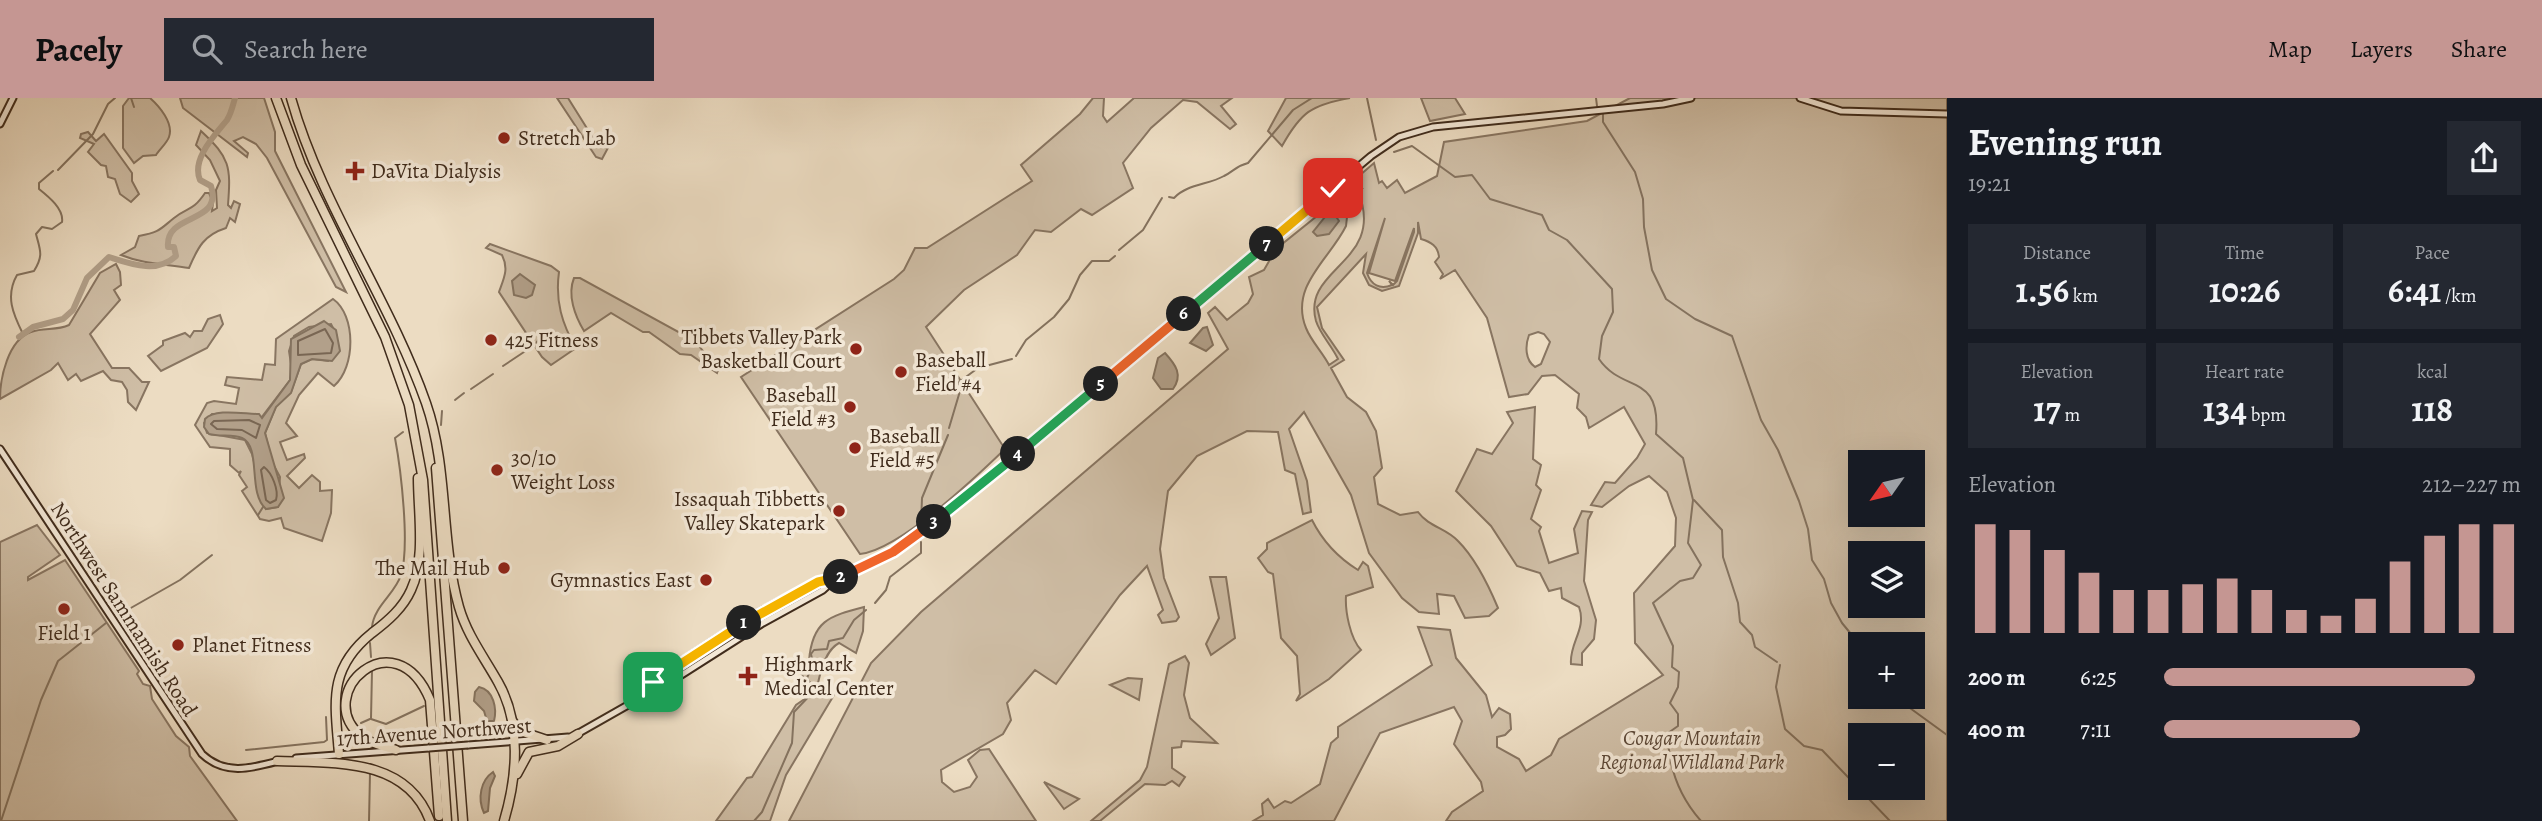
<!DOCTYPE html>
<meta charset="utf-8">
<style>
:root{--surface:#171b24;--page:#242831;--text:#f1f3f6;--muted:#9ea1a6;--accent:#c59692}
body{margin:0;font-family:Alegreya,serif;background:var(--page);color:var(--text);height:100vh;display:flex;flex-direction:column;font-size:26px;white-space:nowrap}
*{box-sizing:border-box;margin:0}
p{font-size:23px;color:var(--muted)}
.icon{flex:none;width:38px;height:38px;fill:none;stroke:currentColor;stroke-width:2;stroke-linecap:round;stroke-linejoin:round}
.map{position:relative;flex:1;overflow:hidden}
.side{display:flex;flex-direction:column;background:var(--surface);width:595px}
.side>*{flex:none}
.needle{width:46px;rotate:236deg}
.buttons{position:absolute;left:1848px;top:352px;display:grid;gap:14px}
.buttons a{display:grid;place-items:center;width:77px;height:77px;border-radius:0px;background:var(--surface);box-shadow:0 7px 28px #0002;font-size:35px}
.pin{position:absolute;display:grid;place-items:center;width:60px;height:60px;color:#fff;margin:-30px;border-radius:14px;box-shadow:0 4px 10px #0006}
.km{position:absolute;width:35px;height:35px;margin:-18px;border-radius:50%;background:#222;color:#fff;font-size:19px;line-height:35px;text-align:center}
.round{display:grid;place-items:center;flex:none;width:74px;height:74px;border-radius:0px;background:var(--page)}
.headline{display:flex;align-items:center;justify-content:space-between;height:119px;padding:0 21px}
h1{font-size:38px;font-weight:700;line-height:52px}
.stats{display:grid;grid-template-columns:repeat(3,1fr);gap:10px;height:119px;padding:7px 21px}
.stats div{display:grid;align-content:center;border-radius:0px;background:var(--page);text-align:center}
.stats b{font-size:35px;font-weight:700}
.stats small{font-size:19px;font-weight:400}
.stats p{font-size:19px}
.chart{height:196px;padding:14px 21px}
.chart p{display:flex;justify-content:space-between}
.chart svg{width:100%;height:126px;margin-top:7px;stroke:var(--accent);stroke-width:6}
ul{padding:0 21px;list-style:none;font-size:23px}
li{display:grid;grid-template-columns:112px 84px 1fr;align-items:center;height:52px}
li i{height:18px;border-radius:9px;background:var(--accent)}
header{display:flex;align-items:center;gap:42px;box-sizing:border-box;height:98px;padding:0 35px;background:var(--accent);color:#111}
header strong{font-size:33px}
nav{display:flex;gap:38px;margin-inline-start:auto;font-size:24px}
.search{width:490px;height:63px;background:var(--page);display:flex;align-items:center;gap:18px;box-sizing:border-box;padding:0 24px;border-radius:0px;color:var(--muted);font-size:26px}
main{display:flex;flex:1;min-height:0}
.map>svg:first-child{display:block}
.green{fill:#cfbea6;stroke:#887561;stroke-width:2;fill-rule:evenodd}
.water{fill:#b2a08a;stroke:#84725e;stroke-width:2}
.lines{fill:none;stroke-linecap:round;stroke-linejoin:round}
.shore{stroke:#796653;stroke-width:2}
.stream{stroke:#84725e;stroke-width:2}
.river{stroke:#b2a08a;stroke-width:6}
.secondary-casing{stroke:#402c1c;stroke-width:9}
.motorway-casing{stroke:#402c1c;stroke-width:11}
.secondary{stroke:#f3e8d7;stroke-width:5}
.motorway{stroke:#ecdcc2;stroke-width:8}
.secondary-bridge-casing{stroke:#402c1c;stroke-width:9;stroke-linecap:butt}
.secondary-bridge{stroke:#f3e8d7;stroke-width:5}
.split-1-casing{stroke:#fff;stroke-width:14}
.split-2-casing{stroke:#fff;stroke-width:14}
.split-3-casing{stroke:#fff;stroke-width:14}
.split-4-casing{stroke:#fff;stroke-width:14}
.split-5-casing{stroke:#fff;stroke-width:14}
.split-6-casing{stroke:#fff;stroke-width:14}
.split-7-casing{stroke:#fff;stroke-width:14}
.split-8-casing{stroke:#fff;stroke-width:14}
.split-1{stroke:#f5b400;stroke-width:9}
.split-2{stroke:#f5b400;stroke-width:9}
.split-3{stroke:#f0652b;stroke-width:9}
.split-4{stroke:#22a559;stroke-width:9}
.split-5{stroke:#22a559;stroke-width:9}
.split-6{stroke:#f0652b;stroke-width:9}
.split-7{stroke:#22a559;stroke-width:9}
.split-8{stroke:#f5b400;stroke-width:9}
.poi-dot{fill:#8f2418;stroke:#f3e8d7;stroke-width:2.5}
.labels{text-anchor:middle;dominant-baseline:central;stroke-width:7;stroke-linejoin:round;paint-order:stroke}
.poi-label{font-size:21px;fill:#402c1c;stroke:#f3e8d7;text-anchor:start}
.street-label{font-size:21px;fill:#402c1c;stroke:#f3e8d7}
.park-label{font-size:21px;font-style:italic;fill:#5d4938;stroke:#f3e8d7}
</style>
<header>
<strong>Pacely</strong>
<div class="search"><svg class="icon" aria-label="search" viewBox="0 0 24 24"><circle cx="10" cy="10" r="6"/><path d="M15 15l6 6"/></svg>Search here</div>
<nav><a>Map</a><a>Layers</a><a>Share</a></nav>
</header>
<main>
<div class="map">
<svg width="1947" height="723" viewBox="0 0 1947 723">
<rect width="100%" height="100%" fill="#ecdcc2"/>
<filter id="stains"><feTurbulence type="fractalNoise" baseFrequency=".00286" numOctaves="4"/><feColorMatrix values="0 0 0 0 .2 0 0 0 0 .09 0 0 0 0 .02 0 0 0 .5 -.17"/></filter>
<radialGradient id="worn" r=".72"><stop offset=".6" stop-color="#630" stop-opacity="0"/><stop offset="1" stop-color="#630" stop-opacity=".3"/></radialGradient>
<g class="green">
<path d="M129 0H150C159 8 174 25 169 39 167 45 159 52 156 57L143 58 134 65 123 50V8Z"/>
<path d="M180 0H264L275 34V53L346 194 336 189 267 60 256 46 243 39 234 43 248 55 247 59 183 10Z"/>
<path d="M557 0H568L593 40 610 46 602 61 596 59Z"/>
<path d="M1093 0H1104L1103 18 1107 24 1134 0H1232L1221 8 1236 26 1230 31 1197 4 1183 2 1151 30 1123 65 1133 90 1092 117 1081 111 1051 134 1035 132 1017 157 964 192 926 229 1005 351C976 379 899 452 860 456L741 279 894 181 904 172 915 150H927L1032 83 1021 67 1080 16Z"/>
<path d="M1286 0H1350C1311 7 1301 14 1282 48L1268 33Z"/>
<path d="M1421 0H1455L1465 16 1430 23Z"/>
<path d="M1630 0H1947V723H1446L1452 714 1483 693 1481 684 1454 646 1462 623 1454 609 1380 635 1334 723H1253L1263 717 1262 706 1268 701 1274 710 1285 703 1291 705 1320 686 1331 645 1338 639V629L1432 567 1418 529 1450 532 1456 560 1486 597 1492 619 1499 610 1510 616 1511 631 1505 637 1497 639V649L1519 661 1526 673 1551 657 1559 641 1663 577 1635 545 1634 495 1675 448 1676 420 1667 394 1649 378 1629 388 1602 409 1591 407 1605 384 1615 385 1637 360 1645 346 1624 309 1589 330 1586 319 1577 310 1579 296 1555 277 1542 278 1528 296 1509 299 1487 220 1455 172 1440 181 1443 176 1435 164 1439 159C1438 148 1431 144 1421 141L1418 124V135L1399 188 1382 193 1369 187 1363 175 1366 156 1317 209 1322 230 1344 262 1331 270 1347 299 1366 314 1376 333 1382 370 1374 379 1378 406 1400 417 1418 414C1429 429 1446 430 1458 443 1476 461 1488 486 1498 510L1489 518 1465 520 1454 498 1437 496 1439 516 1419 514 1402 500 1369 455 1351 397 1304 314 1289 331 1307 383 1311 414 1303 416 1295 376 1285 372 1278 334 1247 333 1197 358 1168 393 1160 451 1164 480 1179 519 1176 523 1162 525 1158 517 1163 512 1147 468 1120 497 1056 586 1035 572 1007 605 1011 622 1003 636 941 672 942 684 954 694 970 689 977 679 968 662 980 652 989 651 1036 723H789L871 565 921 514 1228 251 1208 215 1215 209 1227 222 1248 205 1253 196 1249 179 1264 172 1276 151 1322 114 1340 110 1347 119 1346 128C1330 161 1289 188 1306 230 1311 243 1323 255 1329 267L1338 261C1332 248 1320 236 1316 223 1301 169 1387 165 1358 93L1361 91H1356L1352 84 1374 65 1379 85 1382 83 1387 90 1397 82 1405 95 1437 78 1444 44 1587 23ZM1385 120 1369 175 1395 183 1414 130V134L1397 183 1393 187 1389 183 1392 187C1380 192 1371 187 1367 175ZM1538 234 1544 236 1550 244 1541 266 1535 269C1525 262 1525 248 1529 237ZM1860 364H1913V416H1860ZM1860 455H1913V508H1860ZM1860 546H1913V598H1860ZM1860 637H1913V690H1860Z"/>
<path d="M201 33C230 60 231 68 228 107L231 110 234 103 240 106 235 124 230 120 226 130C204 137 198 149 189 170 165 166 143 166 121 157L135 149 139 138C160 134 159 132 174 120 189 108 192 114 205 95H209L213 105 212 113 217 110 216 92 220 83 210 62 196 47Z"/>
<path d="M88 34 96 43 104 36 132 75V83L139 96 131 104 120 96 115 81 108 79 106 68 101 67 88 54 94 46 80 40 81 36Z"/>
<path d="M490 146 551 168 559 174C555 203 562 226 576 250L551 267 542 259 499 194C504 180 509 171 502 157L486 150Z"/>
<path d="M116 166 120 174 121 187 114 192 120 202 90 236 112 270H129L142 284H149L136 312 128 304 127 292 122 284 111 282 103 273 81 283 76 276 68 282 58 265 51 272 0 301C0 280 8 242 31 234 44 229 56 233 69 227L100 175Z"/>
<path d="M574 180H580L695 243 718 272 717 275 691 257 680 256 649 234H643L611 215 584 233C575 218 567 197 574 180Z"/>
<path d="M333 201C356 217 356 269 334 288L318 275 299 297 286 325 297 338 280 344 287 362 304 356 305 360 287 378 299 390 312 377 320 384V393L332 392 331 415 322 443 284 430 281 420 269 423 260 421 242 393 247 389 239 377 241 373 239 375 230 367V351L210 349 195 327 207 305 214 303 236 306 239 290 225 287 227 279 262 282 265 266 275 267 276 241ZM331 226 337 238 328 263 312 261 301 266 291 294 276 308 265 335 272 364 280 379 278 409 266 411 252 356 245 342 207 335 204 325 212 316 256 317 261 320 290 282 292 272 289 253 294 238 309 229Z"/>
<path d="M220 217 223 226 207 250 161 273 148 258 163 247V243L185 235 190 239 194 233H202L208 221Z"/>
<path d="M1535 309 1533 361 1541 367 1536 387 1541 392 1531 421 1541 429 1539 433 1549 465 1578 455 1574 431 1582 413 1592 414 1588 422 1584 483 1596 522 1594 541 1582 555V567L1571 566C1569 545 1587 531 1579 509L1562 500 1561 490 1549 493 1540 475 1517 468 1491 428 1456 393 1477 351 1492 356 1513 325 1507 314Z"/>
<path d="M1312 422C1323 444 1337 459 1358 472L1363 464 1368 468 1373 489 1346 498C1345 513 1350 540 1361 552L1329 581 1296 603 1300 596 1297 558 1281 540 1273 476 1268 474 1258 460 1267 451V445Z"/>
<path d="M37 427 60 457 28 479V482L65 462 139 573 137 576 143 586 150 588 152 601 176 638 189 649 190 658 237 723H0V444Z"/>
<path d="M1210 479H1226L1235 540 1211 557 1206 546 1219 520Z"/>
<path d="M864 509 863 533 856 555 839 545C826 552 821 571 818 585L834 597 786 677 770 723H716L747 680 752 679 796 607 806 600 807 588 794 559 802 566 809 563C812 523 829 518 864 509Z"/>
<path d="M1185 558 1189 565 1184 597 1190 620 1217 645 1182 643 1181 649 1172 650V670L1185 679 1179 688 1172 683 1165 687 1145 686 1100 723H1091L1140 682 1147 669 1169 566Z"/>
<path d="M1128 580 1142 581 1139 602 1110 587Z"/>
<path d="M1044 684 1079 701 1064 711Z"/>
</g>
<g class="water">
<path d="M1335 117 1339 123 1329 136 1317 138 1313 134 1325 119Z"/>
<path d="M520 176 535 187 532 197 526 200 514 197 512 183Z"/>
<path d="M324 223 336 232 340 253 332 263 312 261 301 266 291 295 276 309 265 335 284 400 278 409 266 411C247 395 262 349 242 340 233 336 219 339 209 336L204 329 205 321C215 310 244 316 259 316L262 320 290 282 291 241Z"/>
<path d="M1207 229 1213 247 1206 253 1190 245 1203 230Z"/>
<path d="M1165 255C1176 267 1183 277 1173 291H1161L1153 280 1158 260Z"/>
<path d="M479 589C494 592 497 611 494 623H487L484 613 474 603 475 594Z"/>
<path d="M493 674 495 678 490 690 488 713 484 715C477 700 481 682 493 674Z"/>
</g>
<g class="lines">
<g class="shore">
<path d="M325 231 333 245 331 255 298 257V243Z"/>
<path d="M249 322 260 327 256 340 242 332 217 331 211 326 214 323Z"/>
<path d="M264 369C272 375 279 392 276 402L270 405 266 402 261 372Z"/>
</g>
<g class="stream">
<path d="M131 0 134 9"/>
<path d="M1367 0 1376 42"/>
<path d="M1596 0 1597 8"/>
<path d="M1603 16V24L1635 74 1643 101 1644 129 1652 172 1666 201 1695 221 1732 238 1761 322 1778 352 1799 403 1808 431 1812 462 1824 481 1831 505 1842 525 1860 547"/>
<path d="M1394 54 1412 48 1455 79 1472 77 1490 101 1542 117 1549 132 1567 142 1612 191 1613 214 1602 238 1599 261C1623 296 1661 274 1656 336L1683 360 1693 402 1688 445 1701 467 1693 480 1680 483 1653 505 1673 548 1672 569 1679 574 1678 589 1670 605 1678 616V628L1668 635C1668 669 1678 697 1701 723"/>
<path d="M58 72 93 36 108 6 115 0"/>
<path d="M1169 99 1174 100C1187 86 1208 87 1224 78 1234 73 1236 68 1248 65L1293 12 1312 0"/>
<path d="M1119 152 1143 132 1162 100"/>
<path d="M23 236C13 216 5 198 17 177L34 173C44 157 40 152 36 136L42 129 52 131 62 124C64 111 49 99 39 91V85L53 73"/>
<path d="M536 245 539 241"/>
<path d="M1016 258 1026 242 1054 219 1069 201 1080 177 1092 163H1109L1115 158"/>
<path d="M503 268 530 250"/>
<path d="M471 291 493 276"/>
<path d="M455 302 464 295"/>
<path d="M441 327 442 313"/>
<path d="M949 330 960 293 959 284 978 270 1012 261"/>
<path d="M1694 402 1722 432 1723 459 1738 505 1740 524 1752 537 1755 549 1777 564"/>
<path d="M258 417 263 409"/>
<path d="M921 426 922 400 948 337"/>
<path d="M875 505 886 492 890 479 921 455V444"/>
<path d="M122 515 180 482 212 457"/>
<path d="M372 529C374 508 395 496 401 477 410 448 401 372 395 340L403 334"/>
<path d="M370 545 371 559"/>
<path d="M1780 567 1776 589 1785 631 1804 648 1822 652 1890 723"/>
<path d="M1900 598 1903 605 1947 637"/>
<path d="M371 620 372 573"/>
<path d="M371 621 386 626 424 608"/>
<path d="M361 625 370 621"/>
<path d="M246 652 324 644 327 642 326 619"/>
<path d="M1 723 41 602 58 563 106 525"/>
<path d="M369 723 370 675"/>
<path d="M754 723 762 714 792 645 794 614 815 592 807 580 813 566 811 556 814 552 827 551 829 543 843 540 854 522 866 512"/>
</g>
<path class="river" d="M19 239 33 229 63 221 73 212 87 180 109 159C131 166 157 176 176 158L174 149H168C165 114 223 127 211 88L200 82C191 61 215 37 227 22 231 16 233 7 235 0"/>
<g class="secondary-casing">
<g id="secondary">
<path d="M1800 0 1841 13 1947 16"/>
<path d="M0 26 13 0"/>
<path d="M0 351 202 656C225 678 252 670 279 663"/>
<path d="M628 607 630 598C671 571 791 485 833 483"/>
<path d="M577 636 628 607 636 606 763 525 823 492 833 483 903 448 995 375 1371 58 1399 39 1433 29 1663 6 1691 0"/>
<path d="M468 647 568 639"/>
<path d="M296 660 429 650"/>
</g>
</g>
<g class="motorway-casing">
<g id="motorway">
<path d="M276 0 301 67 385 239 409 307 423 382 447 723"/>
<path d="M291 0C321 107 389 200 426 305 449 371 440 442 459 509 467 537 484 559 498 584 522 626 517 679 504 723"/>
<path d="M436 370 463 723"/>
<path d="M513 624 520 633 547 642"/>
<path d="M396 652C385 648 370 646 361 638 311 596 395 518 430 602L439 718"/>
<path d="M339 656C335 605 327 571 372 535 388 523 403 510 411 492 426 460 418 415 418 380"/>
<path d="M277 663C334 665 407 659 430 723"/>
<path d="M517 676 529 654 558 648 578 636"/>
</g>
</g>
<use href="#secondary" class="secondary"/>
<use href="#motorway" class="motorway"/>
<g class="secondary-bridge-casing">
<path id="secondary-bridge" d="M429 650 468 647"/>
</g>
<use href="#secondary-bridge" class="secondary-bridge"/>
</g>
<g class="lines">
<g class="split-1-casing">
<path id="split-1" d="M653 584 744 525"/>
</g>
<g class="split-2-casing">
<path id="split-2" d="M744 525 818 484 841 479"/>
</g>
<g class="split-3-casing">
<path id="split-3" d="M841 479 893 454 934 424"/>
</g>
<g class="split-4-casing">
<path id="split-4" d="M934 424 1018 356"/>
</g>
<g class="split-5-casing">
<path id="split-5" d="M1018 356 1101 286"/>
</g>
<g class="split-6-casing">
<path id="split-6" d="M1101 286 1184 216"/>
</g>
<g class="split-7-casing">
<path id="split-7" d="M1184 216 1267 146"/>
</g>
<g class="split-8-casing">
<path id="split-8" d="M1267 146 1333 90"/>
</g>
<use href="#split-1" class="split-1"/>
<use href="#split-2" class="split-2"/>
<use href="#split-3" class="split-3"/>
<use href="#split-4" class="split-4"/>
<use href="#split-5" class="split-5"/>
<use href="#split-6" class="split-6"/>
<use href="#split-7" class="split-7"/>
<use href="#split-8" class="split-8"/>
</g>
<g class="poi-dot">
<circle cx="504" cy="40" r="7"/>
<path d="M351.5 62.5h7v7h7v7h-7v7h-7v-7h-7v-7h7z"/>
<circle cx="491" cy="242" r="7"/>
<circle cx="856" cy="251" r="7"/>
<circle cx="901" cy="274" r="7"/>
<circle cx="850" cy="309" r="7"/>
<circle cx="855" cy="350" r="7"/>
<circle cx="497" cy="372" r="7"/>
<circle cx="839" cy="413" r="7"/>
<circle cx="504" cy="470" r="7"/>
<circle cx="706" cy="482" r="7"/>
<circle cx="64" cy="511" r="7"/>
<circle cx="178" cy="547" r="7"/>
<path d="M744.5 567.5h7v7h7v7h-7v7h-7v-7h-7v-7h7z"/>
</g>
<g class="labels">
<g class="poi-label">
<text x="518" y="40">Stretch Lab</text>
<text x="371" y="73">DaVita Dialysis</text>
<text x="842" y="239" text-anchor="end">Tibbets Valley Park<tspan x="842" dy="24">Basketball Court</tspan></text>
<text x="505" y="242">425 Fitness</text>
<text x="915" y="262">Baseball<tspan x="915" dy="24">Field #4</tspan></text>
<text x="836" y="297" text-anchor="end">Baseball<tspan x="836" dy="24">Field #3</tspan></text>
<text x="869" y="338">Baseball<tspan x="869" dy="24">Field #5</tspan></text>
<text x="511" y="360">30/10<tspan x="511" dy="24">Weight Loss</tspan></text>
<text x="825" y="401" text-anchor="end">Issaquah Tibbetts<tspan x="825" dy="24">Valley Skatepark</tspan></text>
<text x="490" y="470" text-anchor="end">The Mail Hub</text>
<text x="692" y="482" text-anchor="end">Gymnastics East</text>
<text x="64" y="535" text-anchor="middle">Field 1</text>
<text x="192" y="547">Planet Fitness</text>
<text x="764" y="566">Highmark<tspan x="764" dy="24">Medical Center</tspan></text>
</g>
<g class="street-label">
<text transform="translate(124 511) rotate(57)">Northwest Sammamish Road</text>
<text transform="translate(434 634) rotate(-4)">17th Avenue Northwest</text>
</g>
<g class="park-label">
<text x="1692" y="640">Cougar Mountain<tspan x="1692" dy="24">Regional Wildland Park</tspan></text>
</g>
</g>
<rect width="100%" height="100%" filter="url(#stains)"/>
<rect width="100%" height="100%" fill="url(#worn)"/>
</svg>
<div class="buttons">
<a><svg class="needle" viewBox="-14 -14 28 28"><path d="M0-13l5 13h-10z" fill="#e53935"/><path d="M0 13l5-13h-10z" fill="#9ea1a6"/></svg></a>
<a><svg class="icon" aria-label="layers" viewBox="0 0 24 24"><path d="M12 4l9 5-9 5-9-5zM3 14l9 5 9-5"/></svg></a>
<a>+</a>
<a>−</a>
</div>
<div class="pin" style="left:653px;top:584px;background:#1e9e55"><svg class="icon" aria-label="arrive" viewBox="0 0 24 24"><path d="M6 21V4h12l-3 4 3 4H6"/></svg></div>
<div class="pin" style="left:1333px;top:90px;background:#d93025"><svg class="icon" aria-label="check" viewBox="0 0 24 24"><path d="M5 12l5 5 9-10"/></svg></div>
<b class="km" style="left:744px;top:525px">1</b>
<b class="km" style="left:841px;top:479px">2</b>
<b class="km" style="left:934px;top:424px">3</b>
<b class="km" style="left:1018px;top:356px">4</b>
<b class="km" style="left:1101px;top:286px">5</b>
<b class="km" style="left:1184px;top:216px">6</b>
<b class="km" style="left:1267px;top:146px">7</b>
</div>
<section class="side">
<div class="headline"><div><h1>Evening run</h1><p>19:21</p></div><a class="round"><svg class="icon" aria-label="share" viewBox="0 0 24 24"><path d="M12 15V3M7 8l5-5 5 5M5 13v7h14v-7"/></svg></a></div>
<div class="stats">
<div><p>Distance</p><b>1.56<small> km</small></b></div>
<div><p>Time</p><b>10:26</b></div>
<div><p>Pace</p><b>6:41<small> /km</small></b></div>
</div>
<div class="stats">
<div><p>Elevation</p><b>17<small> m</small></b></div>
<div><p>Heart rate</p><b>134<small> bpm</small></b></div>
<div><p>kcal</p><b>118</b></div>
</div>
<div class="chart"><p><span>Elevation</span>212–227 m</p>
<svg viewBox="0 0 160 44" preserveAspectRatio="none"><path d="M5 44V6M15 44V8M25 44V15M35 44V23M45 44V29M55 44V29M65 44V27M75 44V25M85 44V29M95 44V36M105 44V38M115 44V32M125 44V19M135 44V10M145 44V6M155 44V6"/></svg>
</div>
<ul>
<li><b>200 m</b>6:25<i style="width:87%"></i></li>
<li><b>400 m</b>7:11<i style="width:55%"></i></li>
</ul>
</section>
</main>
